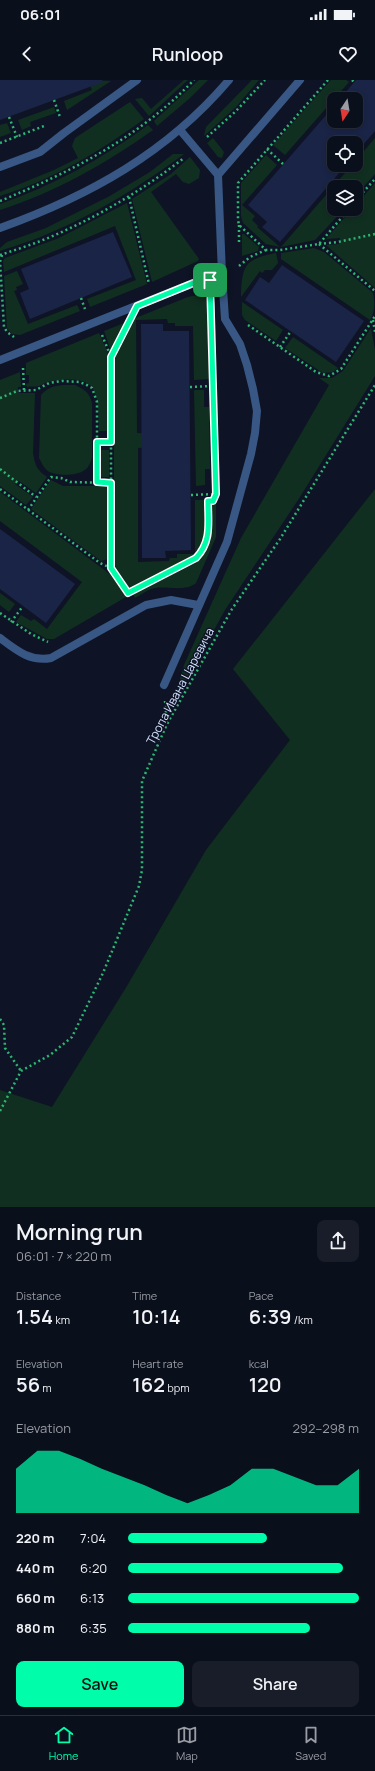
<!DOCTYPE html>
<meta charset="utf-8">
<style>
:root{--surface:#0a0f1c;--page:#181d29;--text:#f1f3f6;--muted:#999ca3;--line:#2a2f3b;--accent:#00fda9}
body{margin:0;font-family:Manrope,sans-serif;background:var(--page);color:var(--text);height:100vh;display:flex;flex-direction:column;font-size:15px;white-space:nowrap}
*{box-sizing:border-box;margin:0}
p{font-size:13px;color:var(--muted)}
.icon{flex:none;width:22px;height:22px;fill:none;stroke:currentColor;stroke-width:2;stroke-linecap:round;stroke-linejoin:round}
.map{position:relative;height:1127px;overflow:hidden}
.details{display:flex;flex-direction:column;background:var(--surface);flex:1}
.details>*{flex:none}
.needle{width:26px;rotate:192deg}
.tools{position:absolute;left:327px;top:12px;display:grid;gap:8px}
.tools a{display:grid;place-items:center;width:36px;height:36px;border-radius:8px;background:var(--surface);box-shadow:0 2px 6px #0003,0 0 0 1px var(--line);font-size:20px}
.pin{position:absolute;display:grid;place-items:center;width:34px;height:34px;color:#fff;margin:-17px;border-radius:8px;box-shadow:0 2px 6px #0006}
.round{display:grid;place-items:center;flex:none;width:42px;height:42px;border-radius:8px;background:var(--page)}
.head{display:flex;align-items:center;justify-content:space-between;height:68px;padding:0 16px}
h1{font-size:22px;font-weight:600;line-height:30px}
.stats{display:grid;grid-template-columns:repeat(3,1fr);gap:6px;height:68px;padding:4px 16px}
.stats div{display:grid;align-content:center}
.stats b{font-size:20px;font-weight:600}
.stats small{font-size:11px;font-weight:400}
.stats p{font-size:11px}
.chart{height:112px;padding:8px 16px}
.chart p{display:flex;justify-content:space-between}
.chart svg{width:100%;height:72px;margin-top:4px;fill:var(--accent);opacity:.7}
.cta{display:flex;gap:8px;margin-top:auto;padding:8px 16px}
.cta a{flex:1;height:46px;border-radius:8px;background:var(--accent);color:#111;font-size:16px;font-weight:600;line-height:46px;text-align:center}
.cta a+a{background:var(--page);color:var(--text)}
ul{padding:0 16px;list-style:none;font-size:13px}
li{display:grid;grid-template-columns:64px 48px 1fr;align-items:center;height:30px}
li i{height:10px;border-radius:5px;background:var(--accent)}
.status{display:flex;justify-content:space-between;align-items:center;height:28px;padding:0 20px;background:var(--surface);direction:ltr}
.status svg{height:11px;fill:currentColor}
header{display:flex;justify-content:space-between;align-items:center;height:52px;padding:0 16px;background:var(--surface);font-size:18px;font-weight:600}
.dock{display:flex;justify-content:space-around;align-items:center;height:56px;border-top:1px solid var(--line);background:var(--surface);font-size:11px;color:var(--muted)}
.dock a{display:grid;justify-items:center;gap:2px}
.dock .selected{color:var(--accent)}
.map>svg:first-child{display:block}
.green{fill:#112f21}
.building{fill:#1a2446}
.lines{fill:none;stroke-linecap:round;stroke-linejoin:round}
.path{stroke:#2eb774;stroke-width:2.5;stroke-dasharray:2 3;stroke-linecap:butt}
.service{stroke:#395784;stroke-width:8}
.minor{stroke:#395784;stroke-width:8}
.route-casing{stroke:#fff;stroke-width:8}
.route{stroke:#00fda9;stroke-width:5}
.labels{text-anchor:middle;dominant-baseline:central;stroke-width:3;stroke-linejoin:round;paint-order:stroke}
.street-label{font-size:12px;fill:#d2e0ff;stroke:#0e1425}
</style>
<div class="status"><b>06:01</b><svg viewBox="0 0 49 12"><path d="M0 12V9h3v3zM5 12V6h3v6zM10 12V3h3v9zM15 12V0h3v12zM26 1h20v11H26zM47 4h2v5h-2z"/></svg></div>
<header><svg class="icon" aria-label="back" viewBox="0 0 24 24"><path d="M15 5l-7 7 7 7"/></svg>Runloop<svg class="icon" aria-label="heart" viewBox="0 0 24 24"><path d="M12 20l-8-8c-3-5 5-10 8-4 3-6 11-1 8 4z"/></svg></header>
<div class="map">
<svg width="375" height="1127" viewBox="0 0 375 1127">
<rect width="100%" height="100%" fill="#0e1425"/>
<g class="green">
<path d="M88 0 111 1 67 30 64 21 92 10Z"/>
<path d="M184 0H188L149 36 135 19 142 18 151 29Z"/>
<path d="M199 0H208L190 18 157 46 154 41Z"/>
<path d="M252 0H259L236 27 204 56 206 47Z"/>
<path d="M331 0H346L349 2 285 75 273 65Z"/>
<path d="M130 22 144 39C101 71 52 100 0 116V112L54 90 78 78 72 66 75 58Z"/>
<path d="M54 27 56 33 30 42 31 46 22 50 18 40Z"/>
<path d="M7 43 11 53 0 57V45Z"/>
<path d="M148 45 153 50C105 84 56 112 0 130V124C54 105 102 79 148 45Z"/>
<path d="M213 58 224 72 222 78 218 77 207 63Z"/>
<path d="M375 58V94L356 115V107H334V129H344L315 160 281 167 352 85H356V65L364 71Z"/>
<path d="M173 74H184C142 105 99 132 52 152 35 160 17 165 0 171V168L7 162 46 148 108 117 150 92Z"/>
<path d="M266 75 277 85 242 125 255 136 252 140 258 146 257 147 280 167 266 164 243 143 241 136V103Z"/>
<path d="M190 77 200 90 199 98 189 104 183 102 176 94 151 112 199 179 198 181 152 202 132 119 171 94Z"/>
<path d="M375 103V208L326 165 339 164 340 158 326 159 352 129H356V125Z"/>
<path d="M127 123 147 204 90 227 87 219 136 200 115 146 4 192 3 181 5 178 59 158Z"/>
<path d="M242 154H244L259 167 258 171 242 176Z"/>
<path d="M314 168 324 172 373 213C375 222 375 233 370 240L281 179V173Z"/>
<path d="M276 173 278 183 272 190H265L262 193 260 191 241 217C242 186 244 179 276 173Z"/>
<path d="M17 191 23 204 16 207 17 210 14 211 28 244 77 225 80 231 20 255 12 254 7 248 4 196Z"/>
<path d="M198 215 209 219V299L194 300 193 246H175V243H168L167 239 136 240 137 353 150 354V367L138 368V482L169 481 170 478H177V474H195V420H205C205 439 208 459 196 475L130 509 115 486 114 481V277L133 239 188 217Z"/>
<path d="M242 222 283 250 276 261 245 240 242 235Z"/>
<path d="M127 242 111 271 104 251Z"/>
<path d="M371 248 375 270V296L300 417 225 530 180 612 177 610 184 585 241 458 329 305 319 298H332L343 291Z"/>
<path d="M99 253 109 276V351H99C98 313 100 294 53 301 47 301 44 304 39 306 35 307 30 306 27 307L26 304 29 303V295H26V283Z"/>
<path d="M293 257 338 288 333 292 323 293 285 268Z"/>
<path d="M20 292 21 307H18V313H35L33 373C35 386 37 390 47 397L36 413 19 401 15 404 33 417 26 425 0 406V300Z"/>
<path d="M75 305C85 310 89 312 92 323V378C90 383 89 388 83 391 75 396 56 396 48 391 43 387 42 383 39 378L41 315C50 304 62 305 75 305Z"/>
<path d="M194 310H204V327H209L210 389H205V405L196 406Z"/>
<rect x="99" y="370" width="10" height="27"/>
<path d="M51 400 63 406H107L108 479 101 481 31 429Z"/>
<path d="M375 409V1127H0V1010L52 1027 127 906 206 770 290 660 233 589Z"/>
<path d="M0 412 115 498 126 517 54 559H47L16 542 21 535 31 541 34 539 47 549 82 502 0 441Z"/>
<path d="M211 424H216V457L196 503C185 512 168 506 155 508 148 509 141 515 135 518L133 514 196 483C214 465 211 448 211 424Z"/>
<path d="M0 513 15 524 9 532 0 525Z"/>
</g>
<g class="building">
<path d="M0 0H102L103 2 0 40Z"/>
<path d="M356 0H375V51L356 73V63H334V85H346L280 162 262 147 267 142 248 125 334 26V41H356V19H340Z"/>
<path d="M113 152 132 197 30 239 20 213 29 209 21 189Z"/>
<path d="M282 185 364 241 336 282 245 220 260 197 269 203Z"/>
<path d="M141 244H163V251H189L191 470 165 471 166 478H142Z"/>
<path d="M0 449 75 504 46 543 0 509Z"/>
</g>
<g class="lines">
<g class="path">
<path d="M328 0 238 103V140L239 145 266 170H280L319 164 349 129"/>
<path d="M352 0 354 2"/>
<path d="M54 20 60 37"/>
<path d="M9 37 17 57"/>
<path d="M207 57 235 32 265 0"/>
<path d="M0 63 44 46"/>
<path d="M267 69 283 84"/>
<path d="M129 117 149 204"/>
<path d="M356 120 375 99"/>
<path d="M0 121C73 91 138 58 194 0"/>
<path d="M239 162V145"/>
<path d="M319 164 375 211"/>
<path d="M319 164 338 162 375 154"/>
<path d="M0 175C18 169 37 163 55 155 101 135 144 109 184 78"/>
<path d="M2 175 0 182 4 247 7 252 14 257"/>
<path d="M239 186 250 177 266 170"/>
<path d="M81 218 85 229"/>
<path d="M373 240 375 252"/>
<path d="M248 245 316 292 329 296 341 289 375 236"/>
<path d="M102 255 111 277"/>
<path d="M280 267 291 251"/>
<path d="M23 288 24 310"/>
<path d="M190 307 212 306"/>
<path d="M0 318 17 311 36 310 49 303 62 301 79 302 85 304 92 308 97 322V362H111"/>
<path d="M0 389 36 417"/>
<path d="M97 402V362"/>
<path d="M0 409 100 483 111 488V277L126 247"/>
<path d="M191 415 216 414"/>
<path d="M28 430 51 397 61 398 70 402 111 403"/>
<path d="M111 488 128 513"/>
<path d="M130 516 128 513 196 478C212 462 208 443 208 421H213L216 414 211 248"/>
<path d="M0 533 31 554 48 562"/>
<path d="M11 542 23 526"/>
<path d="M165 621 167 644"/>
<path d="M0 939 4 945 5 968 21 991"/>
<path d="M0 1031 21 991 50 975 72 957 103 893 139 806 142 790V701L167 644 232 529 280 459 375 305"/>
</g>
<g class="service">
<path d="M0 87 40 72 64 53 137 0"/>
<path d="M218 95 300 0"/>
<path d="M0 280 196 202 210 200 222 194"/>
<path d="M0 558C16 570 30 582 51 578L146 525 171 520 198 525"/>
<path d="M164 605 227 462 251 374 255 353 257 331 253 309 247 285 240 264 225 239 222 194 218 95 180 50"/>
</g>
<path class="minor" d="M0 148C89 116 167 73 229 0"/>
</g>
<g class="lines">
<g class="route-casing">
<path id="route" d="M210 200 216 414 213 421H208C208 443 212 461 196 478L128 513 111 488V403L97 402V362H111V277L137 226 196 202Z"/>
</g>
<use href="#route" class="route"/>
</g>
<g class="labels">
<g class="street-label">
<text transform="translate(180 606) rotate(-62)">Тропа Ивана Царевича</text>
</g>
</g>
</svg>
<div class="tools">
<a><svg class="needle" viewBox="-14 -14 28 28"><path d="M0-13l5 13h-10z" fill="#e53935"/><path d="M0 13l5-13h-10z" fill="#999ca3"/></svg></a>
<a><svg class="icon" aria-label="locate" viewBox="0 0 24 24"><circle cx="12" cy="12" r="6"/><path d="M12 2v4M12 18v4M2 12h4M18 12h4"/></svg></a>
<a><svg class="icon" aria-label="layers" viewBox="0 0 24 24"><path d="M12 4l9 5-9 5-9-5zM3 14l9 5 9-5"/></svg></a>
</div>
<div class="pin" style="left:210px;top:200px;background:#1e9e55"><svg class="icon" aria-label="arrive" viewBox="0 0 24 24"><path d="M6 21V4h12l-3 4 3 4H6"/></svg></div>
</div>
<section class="details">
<div class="head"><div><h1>Morning run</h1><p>06:01 · 7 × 220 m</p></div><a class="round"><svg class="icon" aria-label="share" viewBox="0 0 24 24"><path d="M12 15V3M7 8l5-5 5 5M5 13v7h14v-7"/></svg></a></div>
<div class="stats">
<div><p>Distance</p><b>1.54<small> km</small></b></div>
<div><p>Time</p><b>10:14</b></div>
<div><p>Pace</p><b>6:39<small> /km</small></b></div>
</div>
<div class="stats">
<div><p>Elevation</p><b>56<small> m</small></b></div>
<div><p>Heart rate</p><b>162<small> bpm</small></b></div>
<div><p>kcal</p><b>120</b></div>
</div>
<div class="chart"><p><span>Elevation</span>292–298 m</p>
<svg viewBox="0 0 160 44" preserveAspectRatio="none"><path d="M0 44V17L10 6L20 6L30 11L40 17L50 22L60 27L70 33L80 38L90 33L100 27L110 17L120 17L130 22L140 27L150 27L160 17V44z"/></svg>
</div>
<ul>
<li><b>220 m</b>7:04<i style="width:60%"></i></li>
<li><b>440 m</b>6:20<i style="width:93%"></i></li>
<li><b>660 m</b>6:13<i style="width:100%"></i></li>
<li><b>880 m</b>6:35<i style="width:79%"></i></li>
</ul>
<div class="cta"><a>Save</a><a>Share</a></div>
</section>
<nav class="dock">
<a class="selected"><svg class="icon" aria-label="home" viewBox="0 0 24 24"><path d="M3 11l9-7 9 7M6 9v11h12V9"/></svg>Home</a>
<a><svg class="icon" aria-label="map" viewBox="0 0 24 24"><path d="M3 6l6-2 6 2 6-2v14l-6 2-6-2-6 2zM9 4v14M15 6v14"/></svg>Map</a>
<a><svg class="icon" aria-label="saved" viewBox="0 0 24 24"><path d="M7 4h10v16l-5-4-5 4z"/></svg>Saved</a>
</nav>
